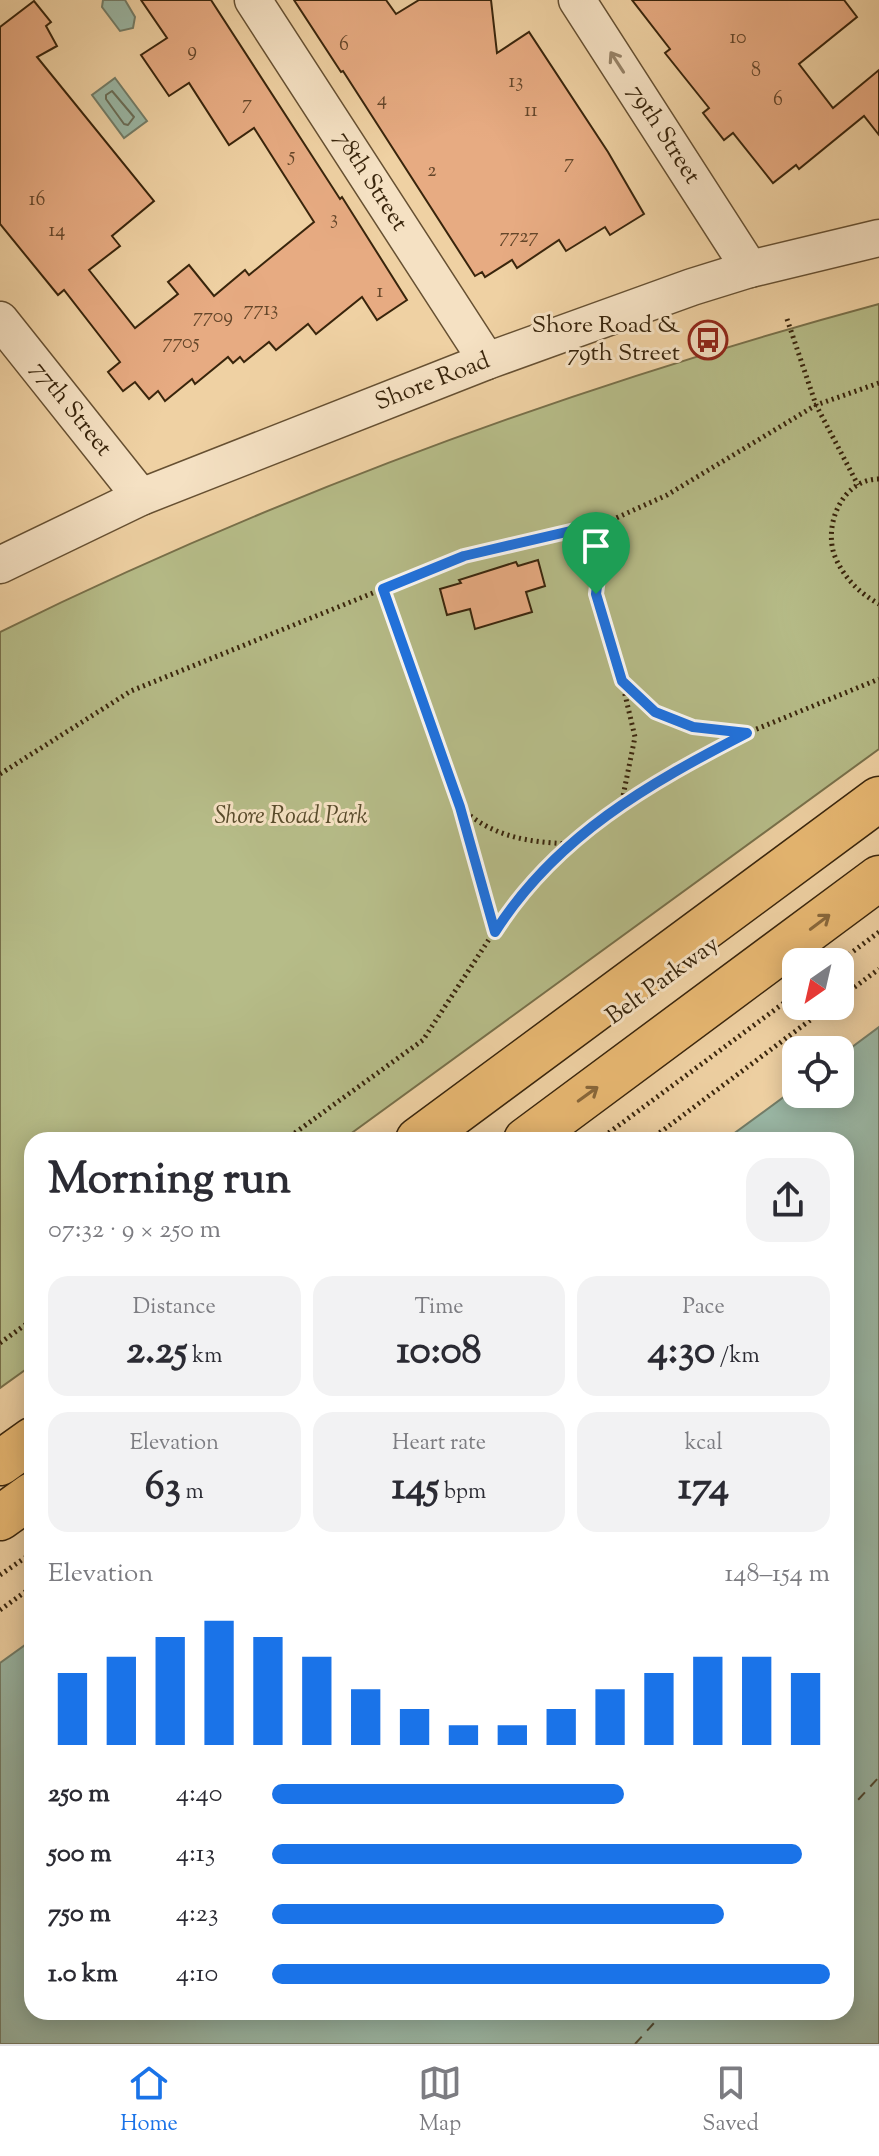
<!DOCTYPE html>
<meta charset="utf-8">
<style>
:root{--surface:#fff;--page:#f2f2f3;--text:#2b2b33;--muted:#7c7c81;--line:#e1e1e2;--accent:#1a73e8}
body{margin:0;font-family:"Sorts Mill Goudy",serif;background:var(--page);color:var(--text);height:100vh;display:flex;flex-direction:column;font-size:30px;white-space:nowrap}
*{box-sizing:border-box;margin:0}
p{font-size:26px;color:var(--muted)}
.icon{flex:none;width:44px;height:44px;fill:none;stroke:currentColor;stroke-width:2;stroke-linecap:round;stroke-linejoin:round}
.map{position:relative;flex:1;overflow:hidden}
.sheet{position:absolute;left:24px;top:1132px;width:830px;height:888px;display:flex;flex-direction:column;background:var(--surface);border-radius:24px;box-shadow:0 4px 20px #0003}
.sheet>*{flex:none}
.needle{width:52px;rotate:214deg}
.tools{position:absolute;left:782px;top:948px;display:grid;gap:16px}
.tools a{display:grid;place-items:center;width:72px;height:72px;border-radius:16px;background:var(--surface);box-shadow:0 4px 20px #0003;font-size:40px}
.pin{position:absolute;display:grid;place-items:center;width:68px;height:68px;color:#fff;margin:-82px -34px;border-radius:50% 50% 50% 0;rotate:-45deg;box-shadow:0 0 8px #0007}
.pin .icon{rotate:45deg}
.round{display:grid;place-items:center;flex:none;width:84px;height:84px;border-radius:24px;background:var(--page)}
.head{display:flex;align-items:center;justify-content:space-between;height:136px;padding:0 24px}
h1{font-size:44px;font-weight:800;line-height:60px}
.figures{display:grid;grid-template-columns:repeat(3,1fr);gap:12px;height:136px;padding:8px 24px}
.figures div{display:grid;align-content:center;border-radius:20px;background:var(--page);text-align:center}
.figures b{font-size:40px;font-weight:800}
.figures small{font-size:22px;font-weight:400}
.figures p{font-size:22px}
.chart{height:224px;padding:16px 24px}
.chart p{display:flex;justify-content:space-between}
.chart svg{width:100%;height:144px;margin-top:8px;stroke:var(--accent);stroke-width:6}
ul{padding:0 24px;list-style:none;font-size:26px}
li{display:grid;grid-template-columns:128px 96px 1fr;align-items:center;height:60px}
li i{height:20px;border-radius:10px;background:var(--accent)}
.tabs{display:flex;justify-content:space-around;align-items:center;height:112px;border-top:2px solid var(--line);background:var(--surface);font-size:22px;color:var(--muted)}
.tabs a{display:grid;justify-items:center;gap:4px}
.tabs .active{color:var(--accent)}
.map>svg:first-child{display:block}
.green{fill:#b6bc88;stroke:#78704a;stroke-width:2}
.water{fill:#9ab7a5;stroke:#737d68;stroke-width:2}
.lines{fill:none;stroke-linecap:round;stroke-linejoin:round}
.shore{stroke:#6a6e58;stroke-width:2}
.ferry{stroke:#514a32;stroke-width:2;stroke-dasharray:10 8;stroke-linecap:butt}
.building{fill:#e7ab82;stroke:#39250c;stroke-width:2}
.minor-casing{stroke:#665032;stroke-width:39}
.highway-casing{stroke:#39250c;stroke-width:47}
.path{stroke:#39250c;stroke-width:5;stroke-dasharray:2 4;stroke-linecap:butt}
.minor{stroke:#f5e1c3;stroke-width:36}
.highway{stroke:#e8b872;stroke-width:44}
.oneway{stroke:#978368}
.oneway2{stroke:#88673a}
.route-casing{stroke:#fff;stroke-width:16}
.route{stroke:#1a73e8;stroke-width:10}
.labels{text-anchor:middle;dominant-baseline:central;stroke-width:6;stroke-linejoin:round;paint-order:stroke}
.number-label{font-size:20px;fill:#64462a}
.street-label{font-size:24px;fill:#39250c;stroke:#f5e1c3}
.poi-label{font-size:24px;fill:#39250c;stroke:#f5e1c3;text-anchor:end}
.park-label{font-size:24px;font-style:italic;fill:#584b2b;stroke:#f5e1c3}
</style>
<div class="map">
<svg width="879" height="2044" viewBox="0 0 879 2044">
<rect width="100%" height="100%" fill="#efd1a3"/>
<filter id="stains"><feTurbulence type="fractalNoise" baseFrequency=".0025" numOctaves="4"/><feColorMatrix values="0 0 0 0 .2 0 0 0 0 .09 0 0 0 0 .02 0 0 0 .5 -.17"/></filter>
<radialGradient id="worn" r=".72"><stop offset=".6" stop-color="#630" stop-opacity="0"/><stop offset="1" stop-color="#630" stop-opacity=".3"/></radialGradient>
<path class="green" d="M879 304V749L342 1140H32V1365L0 1388V632C278 495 579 385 879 304Z"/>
<g class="water">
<path d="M103 0H125L135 17 133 28 120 31 102 7Z"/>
<path d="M115 78 147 121 124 138 92 95Z"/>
<path d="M879 1027V2044H0V1663L32 1640V2012H846V1140H725L796 1088V1094H840V1056Z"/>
</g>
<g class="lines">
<path class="shore" d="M112 91 134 117 128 125 124 124 106 99V95Z"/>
<g class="ferry">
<path d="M846 1813 879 1777"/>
<path d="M635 2044 664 2012"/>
</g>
</g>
<g class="building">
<path d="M141 0H211L340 199 342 197 407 300 377 320 362 297 316 334 308 324 276 350 269 342 244 362 240 357 233 363 228 357 195 384 192 379 165 401 158 391 149 399 135 382 123 391 108 372 120 362 64 290 58 295 0 224V27L34 1 51 22 46 26 57 46 37 57 154 201 112 236 120 246 89 270 135 328 178 294 168 282 189 265 214 296 245 270 249 275 314 222 254 128 229 145 189 83 169 96 141 55 167 38Z"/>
<path d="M294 0H386L396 14 419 0H491L497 53 529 32 608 152 644 214 610 235 605 227 566 251 559 240 517 268 512 260 485 277 482 272 475 276 343 71 341 72Z"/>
<path d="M632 0H844L857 17 799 64 833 108 879 70V135L864 116 799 169 796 165 773 183 733 133 724 140 703 113 709 108 665 53 670 49Z"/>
<path d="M538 560 545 586 526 592 532 612 475 629 470 609 447 615 440 589 461 583 459 580 516 562 518 566Z"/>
</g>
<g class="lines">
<g class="minor-casing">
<g id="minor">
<path id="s1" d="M253 0 487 361"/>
<path id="s2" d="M577 0 750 269"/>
<path id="s3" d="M0 320 141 497"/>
<path id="s4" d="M0 565 141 497 487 361 692 287 750 269 879 238"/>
</g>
</g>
<g class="highway-casing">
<g id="highway">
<path d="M418 1140 879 799"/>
<path d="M526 1140 879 878"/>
<path d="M0 1463 32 1440"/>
<path d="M0 1518 32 1495"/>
</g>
</g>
<g class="path">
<path d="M787 319 816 405 858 485"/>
<path d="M879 479C843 479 824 523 834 554 842 576 859 593 879 604"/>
<path d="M605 523 596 594 622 681 655 712 693 727 746 733"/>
<path d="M383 589 460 807 494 931"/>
<path d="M622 682 635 737 622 801"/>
<path d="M0 774 131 691 464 556 605 523 667 495 816 405 879 383"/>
<path d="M461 808C493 837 527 842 570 844"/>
<path d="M839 962 879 932"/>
<path d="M840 998 879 969"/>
<path d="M285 1140 423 1040 505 915 537 875 622 803 677 769 747 733 879 679"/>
<path d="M599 1140 796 994"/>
<path d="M650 1140 829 1006"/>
<path d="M0 1343 32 1320"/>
<path d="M0 1575 32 1553"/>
<path d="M0 1610 32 1587"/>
</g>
<use href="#minor" class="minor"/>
<use href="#highway" class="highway"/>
</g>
<defs><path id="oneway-shaft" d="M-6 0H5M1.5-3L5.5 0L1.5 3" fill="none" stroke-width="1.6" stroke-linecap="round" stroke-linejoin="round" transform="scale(2)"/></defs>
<use class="oneway" href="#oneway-shaft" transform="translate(617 62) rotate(-123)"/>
<g class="oneway2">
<use href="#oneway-shaft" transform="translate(820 922) rotate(-37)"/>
<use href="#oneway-shaft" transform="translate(588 1094) rotate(-36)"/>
</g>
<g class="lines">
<g class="route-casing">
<path id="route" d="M605 523 596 594 622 681 655 712 693 727 747 733C648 784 556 836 495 932L460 807 383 589 464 556Z"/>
</g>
<use href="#route" class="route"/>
</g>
<defs>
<g id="bus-ring" transform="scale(2)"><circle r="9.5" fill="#f5e1c3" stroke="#8f2418" stroke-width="1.5"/><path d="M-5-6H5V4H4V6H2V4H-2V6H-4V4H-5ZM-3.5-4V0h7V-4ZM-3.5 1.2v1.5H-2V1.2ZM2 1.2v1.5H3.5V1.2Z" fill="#8f2418"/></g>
</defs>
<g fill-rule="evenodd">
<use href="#bus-ring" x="708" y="340"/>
</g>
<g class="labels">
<g class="number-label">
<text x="738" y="38">10</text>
<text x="344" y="45">6</text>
<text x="192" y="51">9</text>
<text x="756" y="71">8</text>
<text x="516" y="82">13</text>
<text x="382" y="100">4</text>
<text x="778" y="100">6</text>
<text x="247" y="104">7</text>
<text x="531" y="111">11</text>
<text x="292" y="156">5</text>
<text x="569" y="163">7</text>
<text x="432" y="171">2</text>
<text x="37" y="200">16</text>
<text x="334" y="219">3</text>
<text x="57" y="231">14</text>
<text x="519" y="237">7727</text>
<text x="380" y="292">1</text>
<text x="261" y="310">7713</text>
<text x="213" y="317">7709</text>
<text x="181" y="343">7705</text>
</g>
<g class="street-label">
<text stroke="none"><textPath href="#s2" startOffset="160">79th Street</textPath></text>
<text stroke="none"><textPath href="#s1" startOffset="216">78th Street</textPath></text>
<text stroke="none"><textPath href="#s4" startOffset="470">Shore Road</textPath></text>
<text stroke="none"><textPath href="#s3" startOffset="114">77th Street</textPath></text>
<text transform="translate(663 981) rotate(-36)">Belt Parkway</text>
</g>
<g class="poi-label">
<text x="680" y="326">Shore Road &amp;<tspan x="680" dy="28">79th Street</tspan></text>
</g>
<g class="park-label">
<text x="291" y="817">Shore Road Park</text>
</g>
</g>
<rect width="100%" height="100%" filter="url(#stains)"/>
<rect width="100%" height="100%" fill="url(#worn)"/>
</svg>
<div class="tools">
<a><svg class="needle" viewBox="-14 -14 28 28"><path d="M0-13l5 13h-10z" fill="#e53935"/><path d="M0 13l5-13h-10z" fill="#7c7c81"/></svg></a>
<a><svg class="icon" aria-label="locate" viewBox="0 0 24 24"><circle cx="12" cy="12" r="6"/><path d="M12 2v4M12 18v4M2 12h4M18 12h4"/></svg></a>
</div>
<div class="pin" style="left:596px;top:594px;background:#1e9e55"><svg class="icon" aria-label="arrive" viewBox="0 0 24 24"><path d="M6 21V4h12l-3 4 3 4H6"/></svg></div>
<section class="sheet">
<div class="head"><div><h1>Morning run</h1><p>07:32 · 9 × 250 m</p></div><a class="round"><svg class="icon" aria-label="share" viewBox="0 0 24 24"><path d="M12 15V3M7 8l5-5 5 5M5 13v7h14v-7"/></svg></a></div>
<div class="figures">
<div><p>Distance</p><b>2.25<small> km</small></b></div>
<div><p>Time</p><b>10:08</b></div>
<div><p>Pace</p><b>4:30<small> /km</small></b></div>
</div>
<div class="figures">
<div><p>Elevation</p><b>63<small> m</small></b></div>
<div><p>Heart rate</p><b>145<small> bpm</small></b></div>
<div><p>kcal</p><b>174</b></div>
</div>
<div class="chart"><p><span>Elevation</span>148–154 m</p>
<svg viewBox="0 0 160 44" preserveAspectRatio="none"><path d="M5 44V22M15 44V17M25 44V11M35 44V6M45 44V11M55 44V17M65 44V27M75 44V33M85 44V38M95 44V38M105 44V33M115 44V27M125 44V22M135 44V17M145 44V17M155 44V22"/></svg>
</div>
<ul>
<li><b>250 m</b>4:40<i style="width:63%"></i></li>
<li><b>500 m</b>4:13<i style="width:95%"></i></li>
<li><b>750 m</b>4:23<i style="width:81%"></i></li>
<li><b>1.0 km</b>4:10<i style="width:100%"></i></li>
</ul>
</section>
</div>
<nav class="tabs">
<a class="active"><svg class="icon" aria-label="home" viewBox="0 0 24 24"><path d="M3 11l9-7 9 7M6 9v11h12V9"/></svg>Home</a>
<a><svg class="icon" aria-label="map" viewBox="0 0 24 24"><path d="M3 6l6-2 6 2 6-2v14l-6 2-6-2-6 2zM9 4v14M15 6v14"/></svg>Map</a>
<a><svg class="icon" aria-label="saved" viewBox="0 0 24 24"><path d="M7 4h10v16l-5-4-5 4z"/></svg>Saved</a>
</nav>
